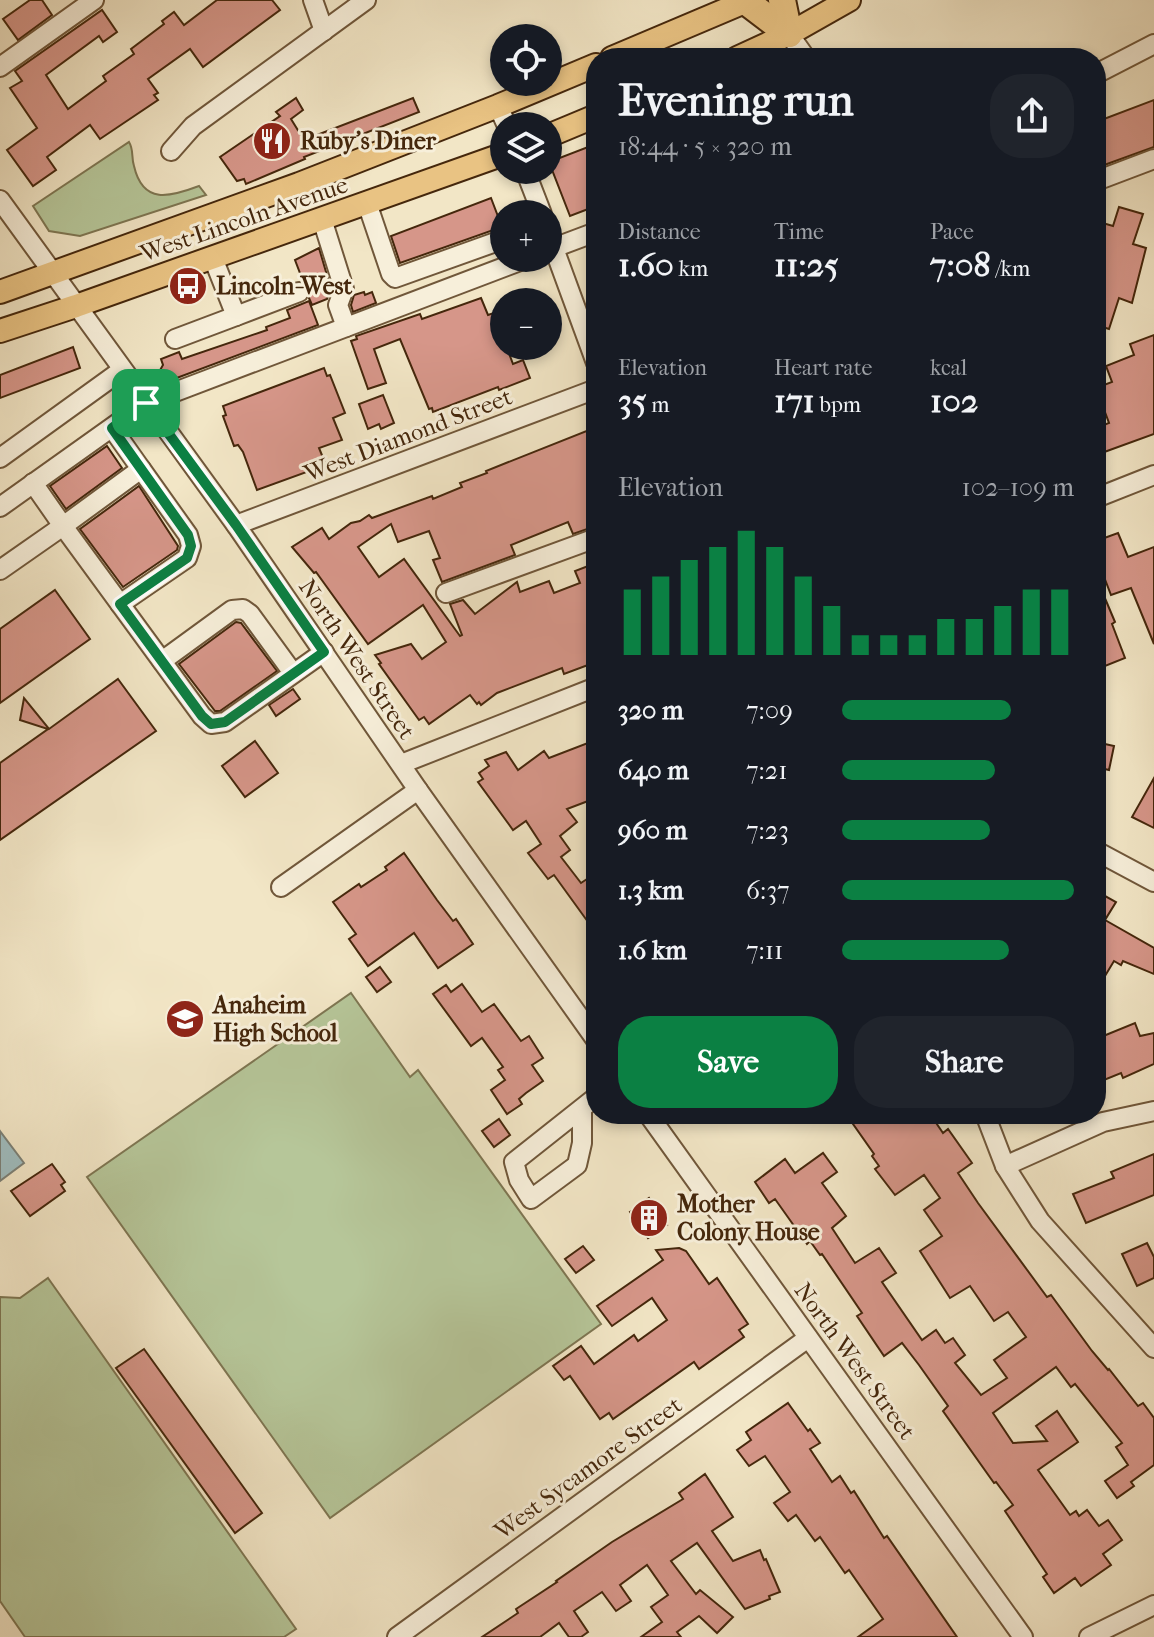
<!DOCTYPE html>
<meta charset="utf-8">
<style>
:root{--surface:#171b24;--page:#20242c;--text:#f1f3f6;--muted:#9ea1a6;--accent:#0b8043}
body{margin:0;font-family:"IM FELL French Canon",serif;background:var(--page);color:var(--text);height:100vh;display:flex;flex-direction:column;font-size:30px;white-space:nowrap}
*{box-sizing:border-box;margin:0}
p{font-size:26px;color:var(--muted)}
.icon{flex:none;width:44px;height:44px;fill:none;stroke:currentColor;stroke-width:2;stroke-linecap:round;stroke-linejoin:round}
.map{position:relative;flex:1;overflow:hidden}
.sheet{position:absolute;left:586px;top:48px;width:520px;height:1076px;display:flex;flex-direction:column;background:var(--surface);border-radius:32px;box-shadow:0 4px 12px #0003}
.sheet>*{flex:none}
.fabs{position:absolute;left:490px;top:24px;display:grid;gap:16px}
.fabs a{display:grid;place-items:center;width:72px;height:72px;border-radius:50%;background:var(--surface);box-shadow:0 4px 12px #0003;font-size:40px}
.pin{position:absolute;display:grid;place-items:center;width:68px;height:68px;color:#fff;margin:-34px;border-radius:16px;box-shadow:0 4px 12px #0006}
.round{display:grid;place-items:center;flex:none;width:84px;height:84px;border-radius:32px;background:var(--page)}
.overview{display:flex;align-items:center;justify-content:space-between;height:136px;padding:0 32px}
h1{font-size:44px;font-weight:700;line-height:60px}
.figures{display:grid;grid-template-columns:repeat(3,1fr);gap:12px;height:136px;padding:8px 32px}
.figures div{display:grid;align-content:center}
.figures b{font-size:34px;font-weight:700}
.figures small{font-size:22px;font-weight:400}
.figures p{font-size:22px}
.chart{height:224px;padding:16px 32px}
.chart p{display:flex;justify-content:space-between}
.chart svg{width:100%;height:144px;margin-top:8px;stroke:var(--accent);stroke-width:6}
.cta{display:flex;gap:16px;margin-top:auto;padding:16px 32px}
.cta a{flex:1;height:92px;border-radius:32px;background:var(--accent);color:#fff;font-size:32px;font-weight:700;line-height:92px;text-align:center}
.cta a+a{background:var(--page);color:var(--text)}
ul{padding:0 32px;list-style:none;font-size:26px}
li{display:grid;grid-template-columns:128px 96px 1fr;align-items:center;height:60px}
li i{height:20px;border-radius:10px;background:var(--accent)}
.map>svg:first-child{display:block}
.green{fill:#b6c699;stroke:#7e7652;stroke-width:2}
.water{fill:#a0bdbf;stroke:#7c8177;stroke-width:2}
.building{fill:#d69689;stroke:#45270c;stroke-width:2}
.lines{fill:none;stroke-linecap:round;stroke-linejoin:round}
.minor-casing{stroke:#70573a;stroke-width:22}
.major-casing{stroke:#45270c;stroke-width:26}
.highway-casing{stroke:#45270c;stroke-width:30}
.minor{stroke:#f7efda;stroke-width:18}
.major{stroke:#e9c383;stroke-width:22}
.highway{stroke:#e9c383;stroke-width:26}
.route-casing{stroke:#fff;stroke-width:16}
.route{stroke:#0b8043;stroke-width:10}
.labels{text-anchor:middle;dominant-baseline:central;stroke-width:6;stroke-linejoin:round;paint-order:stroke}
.poi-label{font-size:24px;font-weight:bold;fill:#45270c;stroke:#f7efda;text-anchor:start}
.street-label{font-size:24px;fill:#45270c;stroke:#f7efda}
</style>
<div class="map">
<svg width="1154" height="1637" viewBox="0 0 1154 1637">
<rect width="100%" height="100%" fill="#f2e6c6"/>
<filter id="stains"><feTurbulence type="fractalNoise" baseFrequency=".0025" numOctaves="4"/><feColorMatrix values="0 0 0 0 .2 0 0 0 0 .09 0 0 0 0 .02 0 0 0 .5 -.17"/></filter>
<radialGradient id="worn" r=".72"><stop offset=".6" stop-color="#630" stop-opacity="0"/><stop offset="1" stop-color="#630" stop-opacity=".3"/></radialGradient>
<g class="green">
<path d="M129 142C134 150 131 157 134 166 143 205 170 197 199 186L206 195 80 236 49 231 33 206Z"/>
<path d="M351 993 410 1077 418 1070 601 1324 330 1518 87 1177Z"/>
<path d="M48 1278 296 1629 284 1637H25L0 1601V1297L20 1298Z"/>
</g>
<path class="water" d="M0 1131 24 1163 0 1181Z"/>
<g class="building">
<path d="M30 0H42L52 15 18 40 3 19Z"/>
<path d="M217 0H272L280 10 203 67 190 49 148 79 158 93 154 95 158 100 100 139 90 125 47 157 56 170 33 186 7 150 37 128 10 88 22 81 15 71 102 10 117 32 103 42 99 36 46 75 68 109 106 81 103 76 134 54 131 49 164 24 162 21 174 12 184 25Z"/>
<path d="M296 98 303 110 291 119 304 140 413 98 419 112 304 157 305 159 246 184 244 179 237 181 220 157 280 116 276 112Z"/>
<path d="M1154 100V147L1096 168V122Z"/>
<path d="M588 147 596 167V206L570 216 549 162Z"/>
<path d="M491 198 502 227 400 263 391 236Z"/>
<path d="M1119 207 1143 214 1133 244 1146 248 1132 303 1119 298 1109 329 1096 325V221L1113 226Z"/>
<path d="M319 248 331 289 327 299 312 305 309 298 310 288 303 281 295 260Z"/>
<path d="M364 292 365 295 372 292 376 303 353 312 351 305 354 295Z"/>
<path d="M481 298 488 315 494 313 513 364 523 360 530 378 499 390 498 387 433 412 432 408 429 409 400 339 374 349 386 383 368 389 351 341 357 339 356 336 420 314 422 319Z"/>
<path d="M309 301 318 325 166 382 159 372 163 365 161 359 179 352 182 359 267 330 266 327 290 318 287 310Z"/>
<path d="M1154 335V434L1096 455V428L1109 423 1096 388 1112 382 1106 366 1134 355 1130 344Z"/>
<path d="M73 347 80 368 0 398V375Z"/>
<path d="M324 368 327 376 330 375 345 413 333 418 342 440 319 448 326 465 257 490 243 452 238 445 234 446 223 416 226 415 223 406Z"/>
<path d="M383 395 394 423 381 429 379 424 368 429 359 404Z"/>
<path d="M589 430 596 450V526L573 534 568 522 511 545 515 555 442 582 433 560 440 558 429 531 398 542 391 524 358 547 379 577 404 559 460 636 462 635 450 604 463 600 475 614 517 582 520 592 549 581 554 593 580 583 575 571 596 563V662L564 674 562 668 497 693 481 705 479 702 477 704 470 695 429 724 424 717 419 720 379 664 381 663 375 655 411 644 422 659 446 642 423 605 368 644 316 572 314 573 292 547 322 528 329 539 351 523 360 521 369 515 372 518 432 496 433 499 462 487 460 483 487 473 486 471Z"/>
<path d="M107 446 122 468 66 509 50 486Z"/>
<path d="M139 486 178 546 177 550 123 587 80 529Z"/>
<path d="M1118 533 1128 557 1154 547V644L1131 588 1111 595 1096 556V541Z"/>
<path d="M1096 577 1115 622 1112 624 1125 658 1100 668 1096 659Z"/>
<path d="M55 590 90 639 0 703V629Z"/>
<path d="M236 622 241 623 277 671 220 711H215L179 664Z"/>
<path d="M118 679 156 731 0 840V763L48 729 20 720 24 698 49 729Z"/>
<path d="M293 689 300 699 276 716 269 705Z"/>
<path d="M255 741 278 773 245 797 222 766Z"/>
<path d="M593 741 596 749V798L567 809 577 822 560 836 570 850 561 857 581 883 596 873V933L554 875 548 879 528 853 541 844 526 821 513 830 478 782 483 779 479 773 489 766 485 760 506 752 518 770 544 751 549 758Z"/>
<path d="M1096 742 1114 746 1109 770 1096 767Z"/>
<path d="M1154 778V828L1132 817Z"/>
<path d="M404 853 437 900 453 921 456 919 473 944 438 968 414 933 368 966 349 939 356 934 333 902 359 884 361 887 387 870 385 867Z"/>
<path d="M1096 891 1116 902 1105 920 1154 948V974L1123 961 1121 965 1114 961 1105 976 1096 971Z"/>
<path d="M380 967 391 982 377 992 366 977Z"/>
<path d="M462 984 482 1012 494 1004 521 1041 529 1036 543 1058 532 1065 543 1081 526 1093 519 1099 522 1104 507 1114 491 1090 505 1080 498 1070 503 1067 482 1038 471 1046 433 994 446 985 451 992Z"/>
<path d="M1135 1023 1140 1036 1154 1033V1064L1123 1078 1121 1073 1104 1080 1102 1075 1096 1078V1039Z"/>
<path d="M846 1114H930L943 1133 948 1129 972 1163 958 1173 978 1203 1047 1297 1051 1295 1092 1351 1108 1370 1109 1369 1138 1406 1143 1403 1154 1418V1465L1131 1482 1134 1486 1117 1498 1105 1481 1128 1465 1116 1447 1122 1443 1075 1384 1071 1387 1056 1367 993 1413 1013 1443 1047 1441 1036 1426 1057 1411 1078 1442 1038 1470 1070 1515 1076 1511 1079 1516 1087 1510 1099 1526 1108 1520 1122 1540 1103 1554 1111 1565 1081 1586 1075 1578 1054 1593 1043 1577 1047 1574 1005 1511 1013 1505 996 1482 994 1483 943 1411 948 1406 919 1365 902 1343 884 1356 857 1316 862 1313 822 1254 820 1255 810 1241 807 1244 775 1199 769 1203 755 1182 785 1159 795 1173 823 1153 837 1172 822 1183 846 1216 832 1228 855 1263 879 1248 896 1273 882 1282 922 1340 936 1330 945 1343 953 1338 965 1355 955 1363 981 1395 1007 1378 994 1360 1026 1337 1008 1312 994 1321 970 1286 950 1298 920 1251 942 1236 924 1210 940 1198 924 1175 895 1195 875 1169 879 1166 872 1156 874 1154Z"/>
<path d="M499 1119 510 1135 494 1147 482 1131Z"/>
<path d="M1154 1154V1195L1086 1223 1073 1194 1114 1178 1111 1172Z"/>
<path d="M52 1164 65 1182 61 1185 65 1191 30 1216 11 1191Z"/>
<path d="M649 1198 667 1225 648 1238 630 1212Z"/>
<path d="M1147 1243 1154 1257V1278L1137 1286 1122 1254Z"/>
<path d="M583 1246 594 1260 576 1273 565 1259Z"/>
<path d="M679 1248 686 1251 709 1284 717 1278 748 1324 739 1330 744 1337 699 1369 694 1362 613 1419 609 1413 600 1419 570 1376 564 1380 553 1366 581 1346 594 1364 634 1335 638 1341 667 1320 652 1298 612 1326 597 1306 663 1260 656 1250Z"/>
<path d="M144 1349 262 1513 235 1533 116 1368Z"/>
<path d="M788 1403 808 1431 810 1429 820 1443 810 1449 832 1482 840 1476 851 1493 854 1491 884 1538 887 1536 957 1637H858L883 1619 849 1570 845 1573 820 1537 815 1541 796 1515 788 1521 774 1503 790 1492 765 1456 749 1466 737 1450 751 1440 746 1432Z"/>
<path d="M705 1474 733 1517 712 1531 733 1561 760 1550 764 1560 766 1559 780 1592 769 1596 770 1599 745 1609 697 1543 671 1561 696 1594 700 1590 733 1617 717 1633 699 1616 677 1632 681 1637H641L662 1622 651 1607 668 1595 647 1565 620 1585 631 1601 616 1611 602 1592 574 1611 588 1632 581 1637H569L559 1623 540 1637H482L518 1613 516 1609 557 1582 556 1581 612 1542 683 1499 679 1493Z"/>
</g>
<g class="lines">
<g class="minor-casing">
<g id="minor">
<path d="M313 0 324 31"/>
<path d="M789 34 806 58"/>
<path d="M0 67 94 0"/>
<path d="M1096 74 1154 44"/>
<path d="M498 106 507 126"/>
<path d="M171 151 193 126 366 0"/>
<path d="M525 170 542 214"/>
<path d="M1096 181 1154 159"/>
<path d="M0 200 236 525 418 790 596 1040"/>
<path d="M367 203 391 274 395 278 504 239"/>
<path d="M322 219 344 289 338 305 346 327"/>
<path d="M548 232 596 363"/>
<path d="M548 250 596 232"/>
<path d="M236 316 299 292"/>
<path d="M175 339 236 316 213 258"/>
<path d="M0 458 122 370"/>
<path d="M33 483 63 526 141 469 112 428"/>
<path d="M1096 498 1154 475"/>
<path d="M0 507 146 403 528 258"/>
<path d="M236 525 596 389"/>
<path d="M0 570 63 526 202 716 211 724 225 722 324 652"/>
<path d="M446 593 596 538"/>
<path d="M120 604 187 558 191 546 188 535 141 469"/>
<path d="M162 661 232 610 243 609 250 614 293 673"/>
<path d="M401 764 596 687"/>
<path d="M1096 851 1154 882"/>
<path d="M281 887 418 790"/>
<path d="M582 1109V1143L577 1165 531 1199 519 1180 514 1162 596 1097"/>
<path d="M648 1114 1023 1637"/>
<path d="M985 1114 1005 1166 1040 1221 1154 1348"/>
<path d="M1005 1166 1103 1122 1154 1111"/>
<path d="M397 1637 808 1338"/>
<path d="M1089 1637 1154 1605"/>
</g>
</g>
<g class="major-casing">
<g id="major">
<path d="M612 58 749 0"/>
<path d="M737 58 789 34 849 0"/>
<path d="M548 136 596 116"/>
<path d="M0 292 299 184 498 106 596 65"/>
<path d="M0 331 76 306 504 154"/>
</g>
</g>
<g class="highway-casing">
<g id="highway">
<path d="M744 0 789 34"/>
<path d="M782 0 789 34"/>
</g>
</g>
<use href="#minor" class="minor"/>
<use href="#major" class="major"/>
<use href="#highway" class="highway"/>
</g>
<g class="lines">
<g class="route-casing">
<path id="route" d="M146 403 236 525 324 652 225 722 211 724 202 716 120 604 187 558 191 546 188 535 112 428Z"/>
</g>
<use href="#route" class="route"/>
</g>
<defs>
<g id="restaurant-disc" transform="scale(2)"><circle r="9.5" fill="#8f2418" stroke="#f7efda"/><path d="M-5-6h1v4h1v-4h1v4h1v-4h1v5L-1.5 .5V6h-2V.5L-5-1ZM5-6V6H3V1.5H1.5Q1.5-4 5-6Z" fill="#fff"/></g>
<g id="bus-disc" transform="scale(2)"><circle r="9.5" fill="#8f2418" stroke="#f7efda"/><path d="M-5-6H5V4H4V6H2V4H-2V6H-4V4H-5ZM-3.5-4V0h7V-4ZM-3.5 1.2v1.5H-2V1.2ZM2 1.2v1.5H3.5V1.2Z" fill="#fff"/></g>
<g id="school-disc" transform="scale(2)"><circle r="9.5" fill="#8f2418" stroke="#f7efda"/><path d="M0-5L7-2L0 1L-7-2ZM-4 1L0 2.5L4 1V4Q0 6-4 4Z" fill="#fff"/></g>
<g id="building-disc" transform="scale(2)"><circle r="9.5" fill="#8f2418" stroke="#f7efda"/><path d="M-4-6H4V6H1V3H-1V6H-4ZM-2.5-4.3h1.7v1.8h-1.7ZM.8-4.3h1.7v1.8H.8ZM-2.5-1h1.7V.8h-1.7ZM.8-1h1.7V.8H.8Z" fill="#fff"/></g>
</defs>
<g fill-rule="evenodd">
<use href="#restaurant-disc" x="272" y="141"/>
<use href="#bus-disc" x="188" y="286"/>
<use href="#school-disc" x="185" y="1019"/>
<use href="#building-disc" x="649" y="1218"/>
</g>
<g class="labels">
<g class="poi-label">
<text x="300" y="141">Ruby's Diner</text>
<text x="216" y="286">Lincoln-West</text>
<text x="213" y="1005">Anaheim<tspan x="213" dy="28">High School</tspan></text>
<text x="677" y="1204">Mother<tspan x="677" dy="28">Colony House</tspan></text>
</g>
<g class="street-label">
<text transform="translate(244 219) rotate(-19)">West Lincoln Avenue</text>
<text transform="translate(408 435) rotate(-21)">West Diamond Street</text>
<text transform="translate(357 659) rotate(56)">North West Street</text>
<text transform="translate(855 1361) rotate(54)">North West Street</text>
<text transform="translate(588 1468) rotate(-36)">West Sycamore Street</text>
</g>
</g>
<rect width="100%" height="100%" filter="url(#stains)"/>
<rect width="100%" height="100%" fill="url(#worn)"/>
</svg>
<div class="fabs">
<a><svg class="icon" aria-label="locate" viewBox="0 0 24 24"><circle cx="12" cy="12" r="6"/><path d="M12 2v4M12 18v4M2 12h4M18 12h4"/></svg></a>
<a><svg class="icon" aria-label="layers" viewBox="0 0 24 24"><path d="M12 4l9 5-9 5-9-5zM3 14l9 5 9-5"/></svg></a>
<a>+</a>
<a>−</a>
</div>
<div class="pin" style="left:146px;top:403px;background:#1e9e55"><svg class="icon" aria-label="arrive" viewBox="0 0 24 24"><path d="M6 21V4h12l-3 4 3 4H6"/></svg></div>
<section class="sheet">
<div class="overview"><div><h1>Evening run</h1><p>18:44 · 5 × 320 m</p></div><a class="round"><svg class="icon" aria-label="share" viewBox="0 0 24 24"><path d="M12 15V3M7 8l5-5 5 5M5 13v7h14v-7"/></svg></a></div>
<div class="figures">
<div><p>Distance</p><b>1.60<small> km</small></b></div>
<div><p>Time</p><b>11:25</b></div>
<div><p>Pace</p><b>7:08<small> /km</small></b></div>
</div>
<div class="figures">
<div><p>Elevation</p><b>35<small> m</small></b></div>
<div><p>Heart rate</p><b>171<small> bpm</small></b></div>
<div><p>kcal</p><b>102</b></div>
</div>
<div class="chart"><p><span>Elevation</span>102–109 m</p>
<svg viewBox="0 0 160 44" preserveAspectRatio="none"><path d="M5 44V24M15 44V20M25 44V15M35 44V11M45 44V6M55 44V11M65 44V20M75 44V29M85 44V38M95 44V38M105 44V38M115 44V33M125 44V33M135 44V29M145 44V24M155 44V24"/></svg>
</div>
<ul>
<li><b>320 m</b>7:09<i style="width:73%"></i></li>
<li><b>640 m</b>7:21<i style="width:66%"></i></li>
<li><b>960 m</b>7:23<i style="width:64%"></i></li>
<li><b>1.3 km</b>6:37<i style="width:100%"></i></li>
<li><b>1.6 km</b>7:11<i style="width:72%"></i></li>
</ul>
<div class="cta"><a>Save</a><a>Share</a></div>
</section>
</div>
